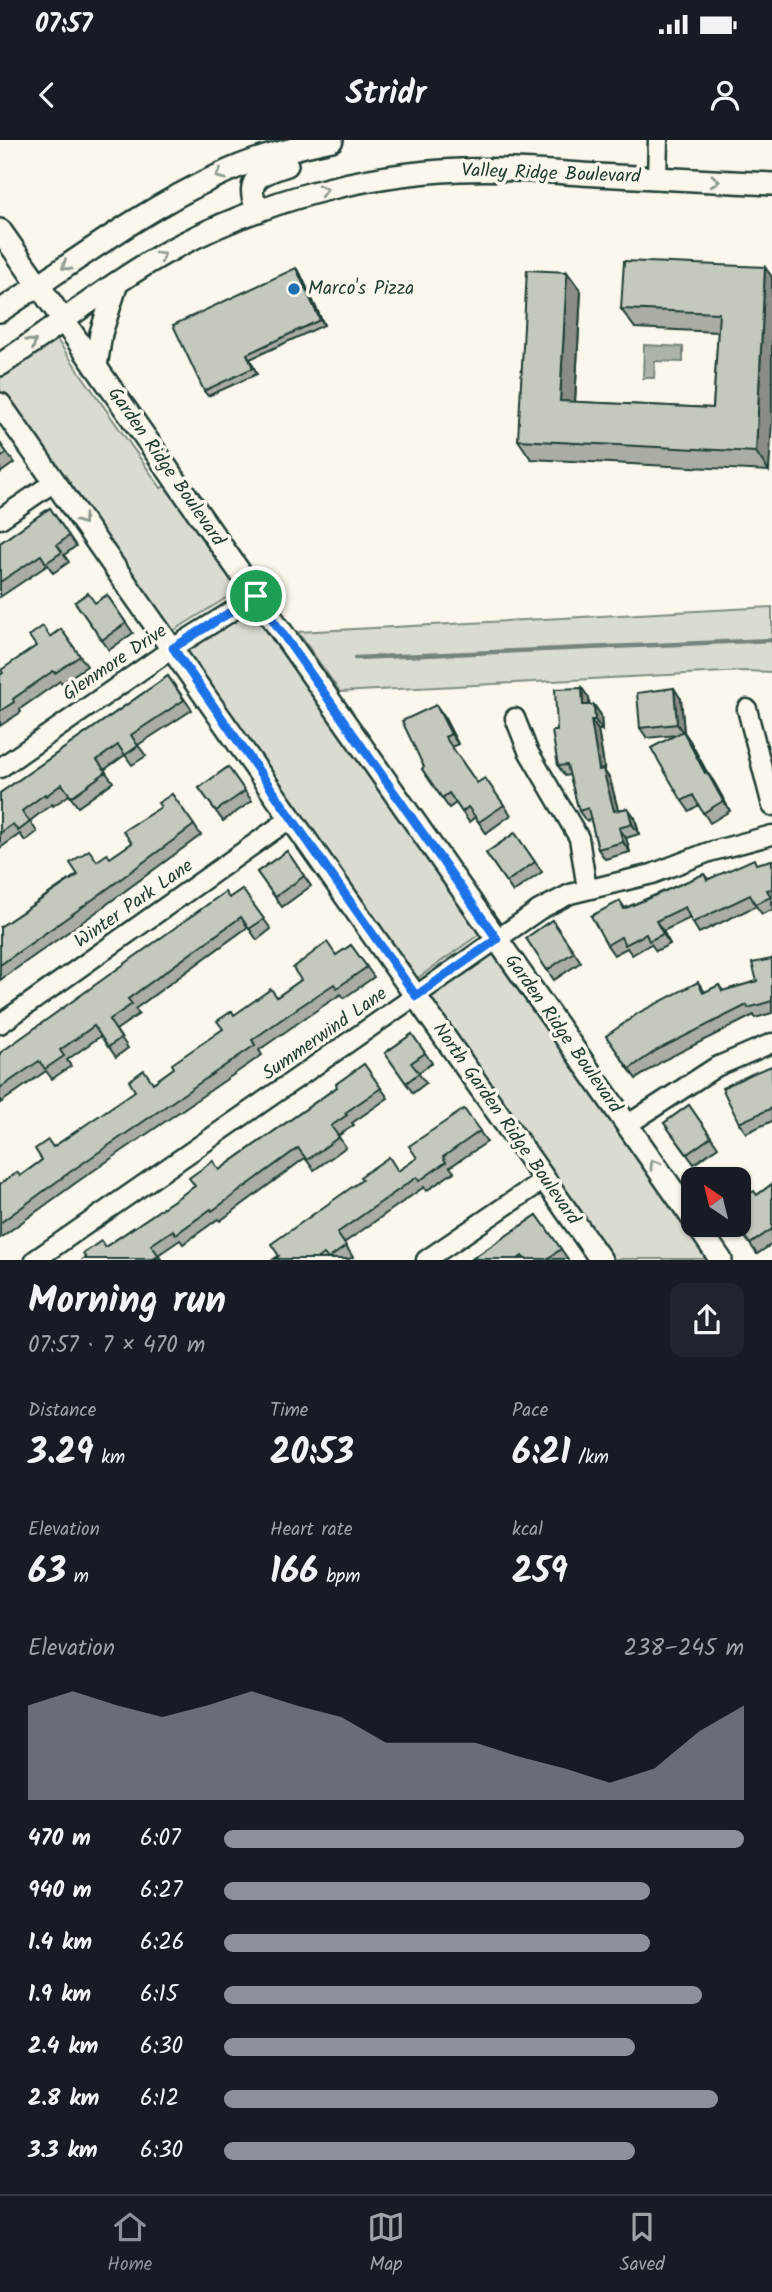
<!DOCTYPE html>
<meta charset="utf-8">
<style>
:root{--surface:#171b24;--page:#20242c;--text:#f1f3f6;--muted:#9ea1a6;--line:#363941;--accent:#8c9099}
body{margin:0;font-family:Kalam,sans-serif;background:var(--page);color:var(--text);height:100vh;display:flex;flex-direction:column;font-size:26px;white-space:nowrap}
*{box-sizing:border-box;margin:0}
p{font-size:23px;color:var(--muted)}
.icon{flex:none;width:38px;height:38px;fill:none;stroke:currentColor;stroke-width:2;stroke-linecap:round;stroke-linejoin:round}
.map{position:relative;height:1120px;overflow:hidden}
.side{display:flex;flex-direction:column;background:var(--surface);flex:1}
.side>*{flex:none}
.needle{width:46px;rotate:325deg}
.controls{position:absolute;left:681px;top:1027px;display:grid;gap:14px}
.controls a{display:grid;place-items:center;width:70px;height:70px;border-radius:14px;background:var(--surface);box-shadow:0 2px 5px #0004;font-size:35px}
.pin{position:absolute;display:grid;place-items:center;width:60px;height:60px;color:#fff;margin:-30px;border:4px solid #fff;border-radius:50%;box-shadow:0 2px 7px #0007}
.round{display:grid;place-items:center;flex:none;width:74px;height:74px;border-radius:14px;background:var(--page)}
.summary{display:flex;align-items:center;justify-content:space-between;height:119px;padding:0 28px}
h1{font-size:38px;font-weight:700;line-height:52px}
.metrics{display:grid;grid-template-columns:repeat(3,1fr);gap:10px;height:119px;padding:7px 28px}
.metrics div{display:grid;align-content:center}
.metrics b{font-size:35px;font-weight:700}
.metrics small{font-size:19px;font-weight:400}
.metrics p{font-size:19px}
.chart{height:196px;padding:14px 28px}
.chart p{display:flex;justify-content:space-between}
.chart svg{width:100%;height:126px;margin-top:7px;fill:var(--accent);opacity:.7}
ul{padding:0 28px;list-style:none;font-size:23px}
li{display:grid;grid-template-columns:112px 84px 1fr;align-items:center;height:52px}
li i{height:18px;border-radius:9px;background:var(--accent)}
.status{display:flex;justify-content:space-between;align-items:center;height:49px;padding:0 35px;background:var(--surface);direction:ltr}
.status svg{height:19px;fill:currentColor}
header{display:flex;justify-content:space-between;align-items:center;height:91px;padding:0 28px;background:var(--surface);font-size:32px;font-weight:700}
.menu{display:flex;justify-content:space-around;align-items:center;height:98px;border-top:2px solid var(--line);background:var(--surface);font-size:19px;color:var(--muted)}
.menu a{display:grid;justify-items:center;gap:4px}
.menu .on{color:var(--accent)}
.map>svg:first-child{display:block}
.green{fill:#dbdcd1;stroke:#7d8c82;stroke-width:2}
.water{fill:#adb4aa;stroke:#74847b;stroke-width:2}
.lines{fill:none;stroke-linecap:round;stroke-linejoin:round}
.stream{stroke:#74847b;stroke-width:4.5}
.minor-casing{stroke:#1f3d34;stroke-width:23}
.major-casing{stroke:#1f3d34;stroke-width:26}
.minor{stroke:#fbf7ec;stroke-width:18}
.major{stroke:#fbf7ec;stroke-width:21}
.wall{fill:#a9ada3;stroke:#1f3d34;stroke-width:2}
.shaded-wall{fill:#898d85;stroke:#1f3d34;stroke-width:2}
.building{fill:#c4c9be;stroke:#1f3d34;stroke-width:2}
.oneway{stroke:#8d9a90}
.route-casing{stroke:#fff;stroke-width:14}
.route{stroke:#1a73e8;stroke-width:9}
.poi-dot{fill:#1f6fb2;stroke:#fbf7ec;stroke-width:2.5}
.labels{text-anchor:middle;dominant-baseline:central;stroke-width:7;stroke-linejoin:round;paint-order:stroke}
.street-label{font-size:19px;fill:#1f3d34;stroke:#fbf7ec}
.poi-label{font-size:19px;fill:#1f3d34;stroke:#fbf7ec;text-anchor:start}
</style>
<div class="status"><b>07:57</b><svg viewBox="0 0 49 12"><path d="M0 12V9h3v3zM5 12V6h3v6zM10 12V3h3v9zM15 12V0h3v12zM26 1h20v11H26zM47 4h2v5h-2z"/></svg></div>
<header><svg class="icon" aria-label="back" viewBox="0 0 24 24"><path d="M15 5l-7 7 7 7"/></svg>Stridr<svg class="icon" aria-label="person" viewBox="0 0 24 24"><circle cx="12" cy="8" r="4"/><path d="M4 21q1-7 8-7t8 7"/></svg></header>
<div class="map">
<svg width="772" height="1120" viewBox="0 0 772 1120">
<rect width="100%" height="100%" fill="#fbf7ec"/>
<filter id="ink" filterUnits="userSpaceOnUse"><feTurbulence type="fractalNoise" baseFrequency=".0143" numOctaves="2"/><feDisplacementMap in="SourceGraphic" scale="14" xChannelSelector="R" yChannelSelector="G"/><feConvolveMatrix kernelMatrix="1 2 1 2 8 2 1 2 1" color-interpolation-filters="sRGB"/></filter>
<g filter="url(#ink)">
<g class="green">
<path d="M55 197 161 348 166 346 239 450 170 493 0 252V236Z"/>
<path d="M772 467V532L744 531 340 552 298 492Z"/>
<path d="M252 469 481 793 415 840 184 513Z"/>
<path d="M494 812 711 1119H612L427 857Z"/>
</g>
<path class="water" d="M644 205 683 207V222L655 221 654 238H643Z"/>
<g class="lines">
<path class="stream" d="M355 518 772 500"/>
<g class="minor-casing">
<g id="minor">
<path d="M657 38 658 0"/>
<path d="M0 379 54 342"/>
<path d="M747 569 772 666"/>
<path d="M515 578 528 611 579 698 587 749"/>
<path d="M0 628 173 508 256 456"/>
<path d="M0 884 291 678"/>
<path d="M627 985 716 927 772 903"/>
<path d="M35 1120 539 770 570 754 652 734 709 712 772 695"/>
<path d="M426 1120 545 1039"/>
</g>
</g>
<g class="major-casing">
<g id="major">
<path d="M258 71C243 39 260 34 287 25"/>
<path d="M0 90 693 1079"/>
<path d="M0 171C72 124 140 71 219 35 254 18 293 8 332 0"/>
<path d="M0 225C58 186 114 140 176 107 263 61 361 34 460 30 506 28 552 32 597 35 656 38 714 41 772 44"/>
<path d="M96 227 101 193 117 143"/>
<path d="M0 264 601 1120"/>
<path d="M697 1085 721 1120"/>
</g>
</g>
<use href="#minor" class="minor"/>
<use href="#major" class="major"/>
</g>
<g class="wall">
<path d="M765 127 769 331 531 319 518 300 581 151 575 262 713 268 718 192 635 188 621 169Z"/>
<path d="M300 133 324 185 250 219 257 234 208 256 204 251Z"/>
<path d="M0 303 14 323 0 333Z"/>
<path d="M50 368 76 406 64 415 69 422 53 433 48 425 0 457V403Z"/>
<path d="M107 455 133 493 109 510 75 462 95 463Z"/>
<path d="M61 489 87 526 62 543 60 541 20 569 21 572 0 586V535L36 506Z"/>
<path d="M168 536 192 570 138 605 146 616 132 625 125 615 104 630 113 642 78 667 69 655 53 666 52 664 30 681 37 692 25 701 20 694 0 708V653Z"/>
<path d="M589 558V565H594L601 575 602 590H598L605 632 610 639 618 670 628 668 635 678 639 694 626 698 630 712 605 719 598 709 591 680 586 681 579 671 570 635 565 636 558 626Z"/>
<path d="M681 559 684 592 690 601 707 632 714 642 730 671 710 683 699 665 689 671 682 661 676 595 647 598 640 588Z"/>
<path d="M436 565 443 575 458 604 452 607 477 643 485 638 511 675 486 693 475 677 469 682 456 663 449 668 422 629 424 627Z"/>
<path d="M228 627 252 661 223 681 199 648Z"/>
<path d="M172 654 201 695 95 773 0 840V787L97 721 110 718 132 703Z"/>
<path d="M515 693 542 732 513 752 486 713Z"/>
<path d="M287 711 311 746 282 767 257 732Z"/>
<path d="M772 720V770L762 774 756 766 699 793 690 778 663 791 670 804 656 811 651 804 632 815 627 808 614 815 607 805 620 761 625 768 704 734 708 739Z"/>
<path d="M242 749 271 789 257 800 248 787 135 869 139 874 116 890 128 908 116 917 101 896 67 920 71 926 52 939 46 931 0 963V913Z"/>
<path d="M552 780 581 822 554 840 526 798Z"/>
<path d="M351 805 374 837 344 858 341 854 305 878 259 910 262 915 77 1042 0 1098V1044L20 1036 42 1020 53 1007 153 943 174 928 223 889 234 875 277 857Z"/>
<path d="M772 819V873L755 878 754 875 664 920 636 939 606 896 698 842 705 852 719 845 723 851 757 841Z"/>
<path d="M412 894 432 923 418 933 426 943 413 953 385 913Z"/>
<path d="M364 924 388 958 352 983 354 985 338 996 346 1007 314 1030 305 1018 220 1081 218 1079 183 1104 180 1100 158 1115 161 1119H84L105 1107 219 1030 337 947Z"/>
<path d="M772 926V981L746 993 739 983Z"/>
<path d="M689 965 718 1007 694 1024 664 983Z"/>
<path d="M464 969 487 1002 450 1027 454 1032 426 1051 424 1047 344 1103 353 1117 349 1119H274L417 1018Z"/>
<path d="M772 1044V1104L757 1114 737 1085 757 1055Z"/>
<path d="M537 1075 568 1119H472Z"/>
</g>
<g class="shaded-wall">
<path d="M765 127 772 137V281L769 331 756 312Z"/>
<path d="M296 128 300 133 324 185 320 180Z"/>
<path d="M567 132 581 151 574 280 560 261Z"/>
<path d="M582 548 589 558 590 575 583 565Z"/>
<path d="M674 548 681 559 684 592 690 601 712 643 705 633 684 594 677 584Z"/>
<path d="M436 565 443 575 458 604 451 594Z"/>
<path d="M594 565 601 575 602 590 595 580Z"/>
<path d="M591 580 598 590 605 632 610 639 621 681 614 671 599 630Z"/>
<path d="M707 632 714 642 730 671 723 661Z"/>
<path d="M628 668 635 678 639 694 632 684Z"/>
<path d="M619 688 626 698 630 712 623 702Z"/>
<path d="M656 781 663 791 670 804 663 794Z"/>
</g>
<g class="building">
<path d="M624 121 765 127 756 312 518 300 527 130 567 132 560 261 713 268 719 173 621 169Z"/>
<path d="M296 128 320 180 247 214 253 228 204 251 173 185Z"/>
<path d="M0 303 7 313 0 318Z"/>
<path d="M50 368 69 396 57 405 62 412 46 423 41 415 0 442V403Z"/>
<path d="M88 453 95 463 107 455 126 483 102 500 75 462Z"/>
<path d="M43 486 50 497 61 489 80 516 55 533 53 531 13 559 14 562 0 571V535L3 533 1 530 36 506 29 496Z"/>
<path d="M168 536 184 560 131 595 138 606 125 615 118 605 97 620 106 632 71 657 62 644 46 656 45 654 22 671 30 682 18 691 13 684 0 693V653Z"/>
<path d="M582 548 583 565H594L595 580H591L599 630 603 629 614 671 628 668 632 684 619 688 623 702 598 709 588 668 579 671 567 625 558 626 552 591H557L555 549Z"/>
<path d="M674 548 677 584 640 588 637 553Z"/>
<path d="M436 565 451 594 445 597 477 643 485 638 504 665 479 682 468 667 462 672 449 653 442 658 422 629 424 627 402 581Z"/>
<path d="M683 591 705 633 707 632 723 661 703 673 693 655 682 661 651 608Z"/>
<path d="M228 627 245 651 216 671 199 648Z"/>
<path d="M172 654 194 685 88 763 0 825V787L78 735 70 723 89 710 97 721 107 714 110 718 132 703 123 691 161 667 158 663Z"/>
<path d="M515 693 535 722 506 742 486 713Z"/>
<path d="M287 711 304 736 275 757 257 732Z"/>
<path d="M754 719 756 724 772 720V749L767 750 771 757 755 764 750 755 692 783 685 767 656 781 663 794 649 801 646 794 625 805 621 797 607 805 591 776 620 761 624 769 704 734 707 740Z"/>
<path d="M242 749 264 779 249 789 241 777 128 859 132 864 109 880 121 898 108 907 94 886 60 910 64 916 45 929 39 921 0 948V913L225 752 229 758Z"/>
<path d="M552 780 574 812 547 830 526 798Z"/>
<path d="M327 802 336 815 351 805 367 827 337 848 334 844 298 868 252 900 255 905 70 1032 0 1083V1044L17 1032 20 1036 42 1020 35 1009 48 1000 53 1007 135 951 129 941 144 930 153 943 174 928 172 924 223 889 217 881 232 871 234 875 271 849 277 857 301 840 293 828Z"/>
<path d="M772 819V861L748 868 747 865 657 910 629 929 606 896 640 872 698 842 703 853 719 845 722 851 757 841 752 823Z"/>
<path d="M412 894 425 913 411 923 419 933 406 943 385 913Z"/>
<path d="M364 924 381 948 345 973 347 975 331 986 339 997 307 1020 298 1008 212 1071 211 1069 176 1094 173 1090 151 1105 159 1116 153 1119H84L86 1118 83 1114 101 1101 105 1107 195 1046 189 1038 213 1021 219 1030 337 947 336 944Z"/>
<path d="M772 926V968L739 983 722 948 756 932Z"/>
<path d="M689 965 711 997 687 1014 664 983Z"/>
<path d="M464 969 480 991 443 1017 446 1022 419 1041 417 1037 337 1093 346 1106 328 1119 324 1114 316 1119H274L279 1116 271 1104 362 1040 360 1037 389 1017 398 1031 417 1018 409 1006Z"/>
<path d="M772 1044V1089L750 1104 737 1085H738V1061L754 1051 757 1055Z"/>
<path d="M537 1075 561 1109 547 1119H525L522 1116 518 1119H472Z"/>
</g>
<defs><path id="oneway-chevron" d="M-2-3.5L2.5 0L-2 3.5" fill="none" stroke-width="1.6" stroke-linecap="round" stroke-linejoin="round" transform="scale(1.75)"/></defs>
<g class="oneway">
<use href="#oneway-chevron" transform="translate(220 35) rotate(155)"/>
<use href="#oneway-chevron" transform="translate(715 41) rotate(3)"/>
<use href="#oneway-chevron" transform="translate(323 50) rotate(-14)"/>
<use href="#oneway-chevron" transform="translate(161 116) rotate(-31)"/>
<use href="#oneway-chevron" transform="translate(66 126) rotate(146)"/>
<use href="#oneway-chevron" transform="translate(32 203) rotate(-35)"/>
<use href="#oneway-chevron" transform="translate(82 380) rotate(55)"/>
<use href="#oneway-chevron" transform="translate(654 1024) rotate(-125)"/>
</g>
</g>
<g class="lines" filter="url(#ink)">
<g class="route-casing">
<path id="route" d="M256 456 497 799 416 856 173 508Z"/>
</g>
<use href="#route" class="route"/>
</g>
<circle class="poi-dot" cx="294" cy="149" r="7"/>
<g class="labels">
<g class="street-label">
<text transform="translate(551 34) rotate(2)">Valley Ridge Boulevard</text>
<text transform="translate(166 327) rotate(55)">Garden Ridge Boulevard</text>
<text transform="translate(115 523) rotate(-34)">Glenmore Drive</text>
<text transform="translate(134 764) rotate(-35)">Winter Park Lane</text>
<text transform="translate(325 894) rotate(-35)">Summerwind Lane</text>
<text transform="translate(563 894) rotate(55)">Garden Ridge Boulevard</text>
<text transform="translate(506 984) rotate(55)">North Garden Ridge Boulevard</text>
</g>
<g class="poi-label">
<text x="308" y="149">Marco's Pizza</text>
</g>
</g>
</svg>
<div class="controls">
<a><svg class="needle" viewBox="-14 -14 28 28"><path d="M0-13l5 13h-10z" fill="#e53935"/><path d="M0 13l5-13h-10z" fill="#9ea1a6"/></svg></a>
</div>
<div class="pin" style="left:256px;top:456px;background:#1e9e55"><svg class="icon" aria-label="arrive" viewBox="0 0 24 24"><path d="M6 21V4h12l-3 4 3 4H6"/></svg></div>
</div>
<section class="side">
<div class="summary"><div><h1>Morning run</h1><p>07:57 · 7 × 470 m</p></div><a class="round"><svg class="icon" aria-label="share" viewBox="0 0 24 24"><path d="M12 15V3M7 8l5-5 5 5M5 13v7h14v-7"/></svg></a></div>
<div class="metrics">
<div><p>Distance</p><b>3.29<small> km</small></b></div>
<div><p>Time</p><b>20:53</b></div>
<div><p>Pace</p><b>6:21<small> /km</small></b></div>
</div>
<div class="metrics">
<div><p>Elevation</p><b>63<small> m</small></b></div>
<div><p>Heart rate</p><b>166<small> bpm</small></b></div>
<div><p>kcal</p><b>259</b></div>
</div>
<div class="chart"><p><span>Elevation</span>238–245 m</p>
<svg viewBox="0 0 160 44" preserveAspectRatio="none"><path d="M0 44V11L10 6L20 11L30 15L40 11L50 6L60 11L70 15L80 24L90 24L100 24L110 29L120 33L130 38L140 33L150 20L160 11V44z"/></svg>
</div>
<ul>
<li><b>470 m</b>6:07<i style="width:100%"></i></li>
<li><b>940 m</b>6:27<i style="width:82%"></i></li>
<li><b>1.4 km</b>6:26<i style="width:82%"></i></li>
<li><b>1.9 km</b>6:15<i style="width:92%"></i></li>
<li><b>2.4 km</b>6:30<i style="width:79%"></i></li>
<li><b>2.8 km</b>6:12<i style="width:95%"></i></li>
<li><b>3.3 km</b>6:30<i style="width:79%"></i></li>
</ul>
</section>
<nav class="menu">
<a class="on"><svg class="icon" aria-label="home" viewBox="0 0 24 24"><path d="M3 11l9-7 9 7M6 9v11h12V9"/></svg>Home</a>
<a><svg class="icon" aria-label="map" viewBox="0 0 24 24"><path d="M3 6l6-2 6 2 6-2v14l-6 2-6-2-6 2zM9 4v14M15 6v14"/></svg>Map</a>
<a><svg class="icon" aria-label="saved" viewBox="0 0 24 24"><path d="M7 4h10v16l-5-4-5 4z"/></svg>Saved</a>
</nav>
